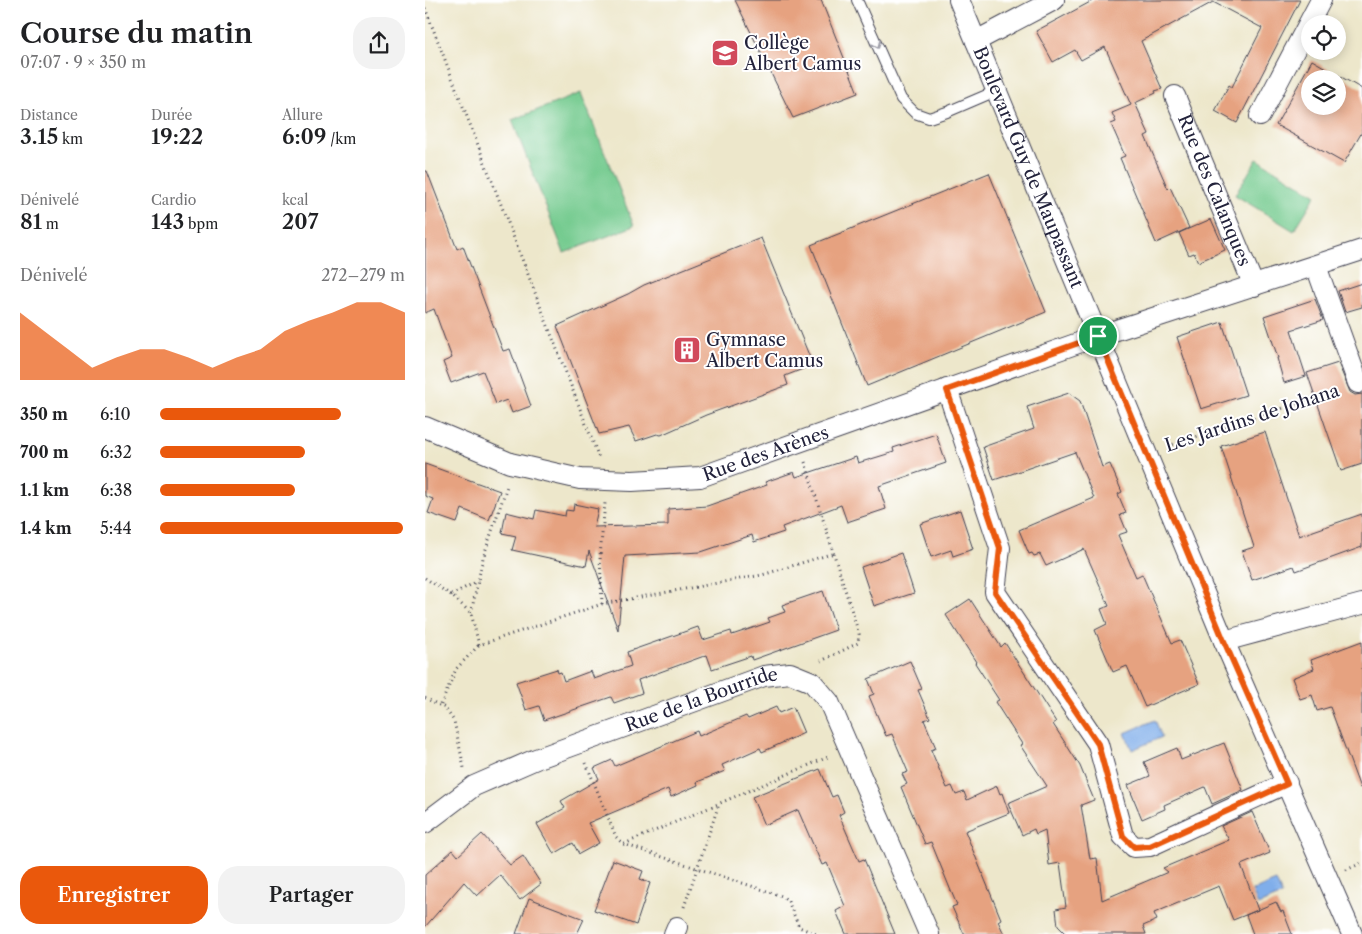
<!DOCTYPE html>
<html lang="fr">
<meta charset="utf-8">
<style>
:root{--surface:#fff;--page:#f2f2f2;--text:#202124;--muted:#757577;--accent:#ea580c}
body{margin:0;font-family:"Libre Caslon Text",serif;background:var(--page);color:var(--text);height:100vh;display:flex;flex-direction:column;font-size:19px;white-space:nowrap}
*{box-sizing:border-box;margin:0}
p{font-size:16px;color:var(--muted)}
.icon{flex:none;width:28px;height:28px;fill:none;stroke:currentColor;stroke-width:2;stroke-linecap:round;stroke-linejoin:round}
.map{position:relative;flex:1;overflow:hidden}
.details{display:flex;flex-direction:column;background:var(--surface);width:425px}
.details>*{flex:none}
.fabs{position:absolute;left:876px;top:15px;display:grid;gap:10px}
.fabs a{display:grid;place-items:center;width:45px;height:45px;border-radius:50%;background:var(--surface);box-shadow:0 2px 12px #0003;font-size:25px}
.pin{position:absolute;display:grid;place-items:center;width:42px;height:42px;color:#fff;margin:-21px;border:2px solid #fff;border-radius:50%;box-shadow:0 1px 5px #0007}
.round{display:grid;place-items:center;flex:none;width:52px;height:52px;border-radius:20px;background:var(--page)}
.overview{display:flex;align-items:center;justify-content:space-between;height:85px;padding:0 20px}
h1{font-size:28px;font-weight:600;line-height:38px}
.stats{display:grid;grid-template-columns:repeat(3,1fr);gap:8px;height:85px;padding:5px 20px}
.stats div{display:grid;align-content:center}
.stats b{font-size:21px;font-weight:600}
.stats small{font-size:14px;font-weight:400}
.stats p{font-size:14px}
.chart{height:140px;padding:10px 20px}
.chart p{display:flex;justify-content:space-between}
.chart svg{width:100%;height:90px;margin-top:5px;fill:var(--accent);opacity:.7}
.primary-button{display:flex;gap:10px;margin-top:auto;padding:10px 20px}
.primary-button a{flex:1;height:58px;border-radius:20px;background:var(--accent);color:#fff;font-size:20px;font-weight:600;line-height:58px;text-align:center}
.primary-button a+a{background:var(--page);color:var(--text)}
ul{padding:0 20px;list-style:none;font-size:16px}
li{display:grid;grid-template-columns:80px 60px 1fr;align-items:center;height:38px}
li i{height:12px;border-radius:6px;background:var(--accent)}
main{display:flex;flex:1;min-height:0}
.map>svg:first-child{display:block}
.green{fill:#74cb8f;stroke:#4b7665}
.water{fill:#80aeea;stroke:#516892}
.building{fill:#e6a280;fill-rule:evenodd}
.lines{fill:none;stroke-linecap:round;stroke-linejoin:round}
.lane-casing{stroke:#404051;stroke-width:12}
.street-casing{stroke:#404051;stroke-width:22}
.path{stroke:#404051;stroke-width:3;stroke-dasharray:1 4;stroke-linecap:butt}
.lane{stroke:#fff;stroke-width:10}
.street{stroke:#fff;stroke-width:20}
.oneway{stroke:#9c9ca7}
.route-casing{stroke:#fff;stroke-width:10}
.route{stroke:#ea580c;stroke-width:6}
.labels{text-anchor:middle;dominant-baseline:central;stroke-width:4;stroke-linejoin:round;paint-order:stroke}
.poi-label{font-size:18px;fill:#22223b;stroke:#fff;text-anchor:start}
.street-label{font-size:18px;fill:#22223b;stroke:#fff}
</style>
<main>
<section class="details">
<div class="overview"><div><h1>Course du matin</h1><p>07:07 · 9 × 350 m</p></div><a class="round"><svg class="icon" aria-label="share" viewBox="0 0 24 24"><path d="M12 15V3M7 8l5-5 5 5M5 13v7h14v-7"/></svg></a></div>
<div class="stats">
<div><p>Distance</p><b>3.15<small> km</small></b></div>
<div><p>Durée</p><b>19:22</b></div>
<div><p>Allure</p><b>6:09<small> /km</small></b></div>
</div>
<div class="stats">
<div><p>Dénivelé</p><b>81<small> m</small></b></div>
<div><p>Cardio</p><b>143<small> bpm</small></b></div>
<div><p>kcal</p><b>207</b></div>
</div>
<div class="chart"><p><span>Dénivelé</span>272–279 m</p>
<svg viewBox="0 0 160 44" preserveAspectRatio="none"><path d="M0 44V11L10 20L20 29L30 38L40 33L50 29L60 29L70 33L80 38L90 33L100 29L110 20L120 15L130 11L140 6L150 6L160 11V44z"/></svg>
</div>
<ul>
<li><b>350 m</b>6:10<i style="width:74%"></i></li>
<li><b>700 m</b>6:32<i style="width:59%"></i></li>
<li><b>1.1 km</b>6:38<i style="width:55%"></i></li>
<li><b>1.4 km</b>5:44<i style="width:99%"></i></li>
</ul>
<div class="primary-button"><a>Enregistrer</a><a>Partager</a></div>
</section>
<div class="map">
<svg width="937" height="934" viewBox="0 0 937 934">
<rect width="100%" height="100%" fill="#fff"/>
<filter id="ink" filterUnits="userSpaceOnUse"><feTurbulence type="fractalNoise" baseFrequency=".02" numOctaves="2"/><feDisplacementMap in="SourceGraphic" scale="10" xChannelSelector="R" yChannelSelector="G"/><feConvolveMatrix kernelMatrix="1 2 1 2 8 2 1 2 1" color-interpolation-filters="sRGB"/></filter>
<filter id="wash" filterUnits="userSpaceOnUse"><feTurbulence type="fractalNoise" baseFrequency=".0096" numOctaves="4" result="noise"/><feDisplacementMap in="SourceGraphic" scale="20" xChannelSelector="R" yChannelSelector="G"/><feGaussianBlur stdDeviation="1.12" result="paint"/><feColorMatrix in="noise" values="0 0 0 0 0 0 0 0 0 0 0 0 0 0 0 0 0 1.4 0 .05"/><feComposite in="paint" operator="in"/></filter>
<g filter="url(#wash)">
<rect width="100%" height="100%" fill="#ede7cb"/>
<g class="green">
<path d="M156 93 209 226 139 253 87 120Z"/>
<path d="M832 159 891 195 869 231 810 195Z"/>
</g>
<g class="water">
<path d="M730 720 737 737 707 750 700 733Z"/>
<path d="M851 881 857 895 833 905 827 891Z"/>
</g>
<g id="blocks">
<g class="building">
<path d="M310 0H396L433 93 368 118Z"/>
<path d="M669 0H875L812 123 790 111 804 85 807 87 837 28 788 2 716 41 737 89 730 91 731 93 710 103 724 134 720 136 743 189 745 187 764 228 731 243 695 158 700 156 686 124 691 122 687 113 706 105 680 47 656 60 650 50 628 62 611 31Z"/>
<path d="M887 60 937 89V132L919 163 851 125ZM885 79H912V106H885Z"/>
<path d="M0 171H2L32 249 38 246 78 351 85 349 106 406 87 413 82 400 71 404 58 371 26 383 18 362 27 358 18 334 9 309 0 313Z"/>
<path d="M564 173 621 312 442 386 386 245Z"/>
<path d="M786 219 800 250 773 262 769 253 764 255 754 233Z"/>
<path d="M336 238 388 365 360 376 363 385 281 415 236 435 232 434 211 441 204 427 174 434 132 326 203 294 219 285Z"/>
<path d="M937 283V307L920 312 913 291Z"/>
<path d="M890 299 898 320 866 330 881 376 859 383 852 358H853L839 316Z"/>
<path d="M797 322 821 395 776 409 752 337Z"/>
<path d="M913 363 925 392 930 395 937 394V464L916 471 882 373Z"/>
<path d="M644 393 655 401 677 467 685 464 697 492 693 494 701 513 695 515 702 532 693 535 711 577 717 574 747 643 755 640 774 684 720 707 702 666 688 672 670 630 682 624 676 609 684 606 659 549 621 566 615 554 609 556 607 553 604 554 594 530 669 498 650 452 569 480 558 447 609 429 602 407Z"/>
<path d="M840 432 874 536 937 514V547L871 571 869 566 827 580 817 551 829 547 796 446Z"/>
<path d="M511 434 521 463 454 486 461 509 422 522 416 505 357 527 359 532 329 542 327 535 276 552 200 556 193 630 164 551 161 566 87 550 91 536 77 533 81 512 109 519 111 510 140 516 141 510 148 511 149 504 173 509 169 527 243 525V509L282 506 342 485 340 482 369 472 371 477 431 457 433 463 469 452 468 448Z"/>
<path d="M0 464 75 491 64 520 37 509 32 523 3 513 8 499 0 496Z"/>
<path d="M535 510 548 549 528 556 526 550 506 557 495 524Z"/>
<path d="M476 553 489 593 449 606 436 567Z"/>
<path d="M398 591 411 630 327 660 326 656 287 669 282 655 213 680 217 693 189 703 186 697 119 720 114 706 101 710 91 682 132 669 133 673 136 672 139 681 166 671 169 679 206 666 202 652 273 627 278 640 306 631 307 635 345 622 343 618 360 612 357 605Z"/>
<path d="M545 599 576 647 580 643 631 722 628 724 655 766 669 800 656 805 665 859 672 858 677 900 743 872 738 868 804 840 796 826 827 812 845 853 816 865 833 910 808 920 794 886 729 913 732 920 718 926 721 934H641L633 926 631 909 641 907 635 863 624 865 620 830 611 834 609 829 597 835 583 803 622 786 595 745 597 744 570 702 574 700 550 663 551 662 521 615Z"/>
<path d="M937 641V788H935L905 707 892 711 887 695 875 699 867 678 889 669 886 660Z"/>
<path d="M485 661 497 689 493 690 505 718 499 720 511 748 506 750 522 788 527 786 531 795 539 792 542 800 572 786 575 794 577 793 584 813 540 831 576 919 573 921 579 934H539L527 907 532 905 526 891 506 842 500 844 476 787 482 784 477 774 483 772 467 734 461 736 444 696 449 694 443 679Z"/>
<path d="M351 707 354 713 368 707 379 733 337 752 335 748 297 765 300 771 272 782 273 785 246 797 243 789 163 823 174 843 154 854 148 843 129 854 112 824 140 808 136 801 174 779 169 768 187 760 190 766 272 731 274 736 321 716 323 719Z"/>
<path d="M799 743 818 790 787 804 780 787 739 805 740 809 717 819 703 785 725 776 719 762 752 748 756 760Z"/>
<path d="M395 769 407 797 412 795 419 812 414 815 434 861 439 859 470 934H421L411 911 420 906 402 863 397 865 373 810 339 825 327 797Z"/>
<path d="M57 834 85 865 98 856 116 884 95 900 75 875 52 896 39 882 0 927V875L28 850 33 856Z"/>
<path d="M188 860 218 871 215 879 225 883 211 925 169 910Z"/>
<path d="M104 898 159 919 152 934H91Z"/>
<path d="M851 902 856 912 858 911 867 934H828L821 915Z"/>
</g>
</g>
</g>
<g filter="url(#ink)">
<use href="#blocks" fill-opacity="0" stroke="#404051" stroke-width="1"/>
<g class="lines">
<g class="lane-casing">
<path id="lane" d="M432 0 476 99 490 113 504 118 522 112 571 91"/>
</g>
<g class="street-casing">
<g id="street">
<path id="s1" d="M534 0 799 641 927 934"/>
<path d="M551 41 629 0"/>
<path id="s2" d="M750 96 829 286"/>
<path d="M835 116 896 0"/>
<path d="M891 266 933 383"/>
<path d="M522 389 575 548 570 592 673 744 698 836 709 847 725 846 862 783"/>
<path id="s3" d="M0 427 85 463 155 479 207 481 275 477 673 336 937 250"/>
<path d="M799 641 937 604"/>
<path id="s4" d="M0 823 49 786 111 759 339 676 365 673 387 682 404 702 504 934"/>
<path d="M249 934 252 927"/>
</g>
</g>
<g class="path">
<path d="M0 8 174 458"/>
<path d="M743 446 913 390"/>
<path d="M380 462 434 634 433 643 396 661"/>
<path d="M0 578 26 595 46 613 54 645 177 604 337 575 409 553"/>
<path d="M26 595 53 581"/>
<path d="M177 604 175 556 180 503"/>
<path d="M46 613 58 558 82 486"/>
<path d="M0 698 20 708 29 721 39 768"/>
<path d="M16 705 31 669 54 645"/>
<path d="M161 763 191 837 198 844 357 896 363 901 374 927 391 934"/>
<path d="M199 844 403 757"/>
<path d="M921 870 937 863"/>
<path d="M259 907 294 804"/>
</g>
<use href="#lane" class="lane"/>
<use href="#street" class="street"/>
</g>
<defs><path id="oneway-chevron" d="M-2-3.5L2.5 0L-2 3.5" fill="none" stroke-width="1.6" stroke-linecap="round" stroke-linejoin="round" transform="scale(1.25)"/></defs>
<use class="oneway" href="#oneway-chevron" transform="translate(452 45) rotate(66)"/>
</g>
<g class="lines" filter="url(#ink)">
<g class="route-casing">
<path id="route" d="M673 336 799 641 862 784 725 846 709 847 698 836 673 744 570 592 575 548 522 390Z"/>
</g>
<use href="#route" class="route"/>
</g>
<defs>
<g id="school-square" transform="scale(1.4375)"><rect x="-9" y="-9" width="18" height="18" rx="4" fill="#d1495b" stroke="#fff"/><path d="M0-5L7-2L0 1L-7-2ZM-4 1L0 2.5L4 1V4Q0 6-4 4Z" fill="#fff"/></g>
<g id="building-square" transform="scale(1.4375)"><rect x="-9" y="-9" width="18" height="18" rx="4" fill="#d1495b" stroke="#fff"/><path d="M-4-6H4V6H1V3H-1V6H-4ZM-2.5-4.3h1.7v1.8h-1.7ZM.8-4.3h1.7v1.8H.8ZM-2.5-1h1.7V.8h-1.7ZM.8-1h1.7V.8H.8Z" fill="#fff"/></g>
</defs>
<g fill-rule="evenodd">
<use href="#school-square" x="300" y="53"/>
<use href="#building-square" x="262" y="350"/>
</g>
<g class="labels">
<g class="poi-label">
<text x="319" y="43">Collège<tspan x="319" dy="21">Albert Camus</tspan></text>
<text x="281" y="340">Gymnase<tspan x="281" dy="21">Albert Camus</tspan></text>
</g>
<g class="street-label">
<text stroke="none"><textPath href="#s1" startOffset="181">Boulevard Guy de Maupassant</textPath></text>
<text stroke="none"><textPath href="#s2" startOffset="102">Rue des Calanques</textPath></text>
<text transform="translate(827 418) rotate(-18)">Les Jardins de Johana</text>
<text stroke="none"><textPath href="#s3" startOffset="354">Rue des Arènes</textPath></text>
<text stroke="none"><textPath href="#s4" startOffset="305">Rue de la Bourride</textPath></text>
</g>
</g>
</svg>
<div class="fabs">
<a><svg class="icon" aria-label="locate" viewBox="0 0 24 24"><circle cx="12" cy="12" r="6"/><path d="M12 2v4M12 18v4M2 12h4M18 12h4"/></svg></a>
<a><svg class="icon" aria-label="layers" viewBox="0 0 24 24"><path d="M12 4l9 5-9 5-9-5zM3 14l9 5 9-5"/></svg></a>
</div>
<div class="pin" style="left:673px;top:336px;background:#1e9e55"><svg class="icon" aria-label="arrive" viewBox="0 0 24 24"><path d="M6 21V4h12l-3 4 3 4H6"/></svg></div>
</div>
</main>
